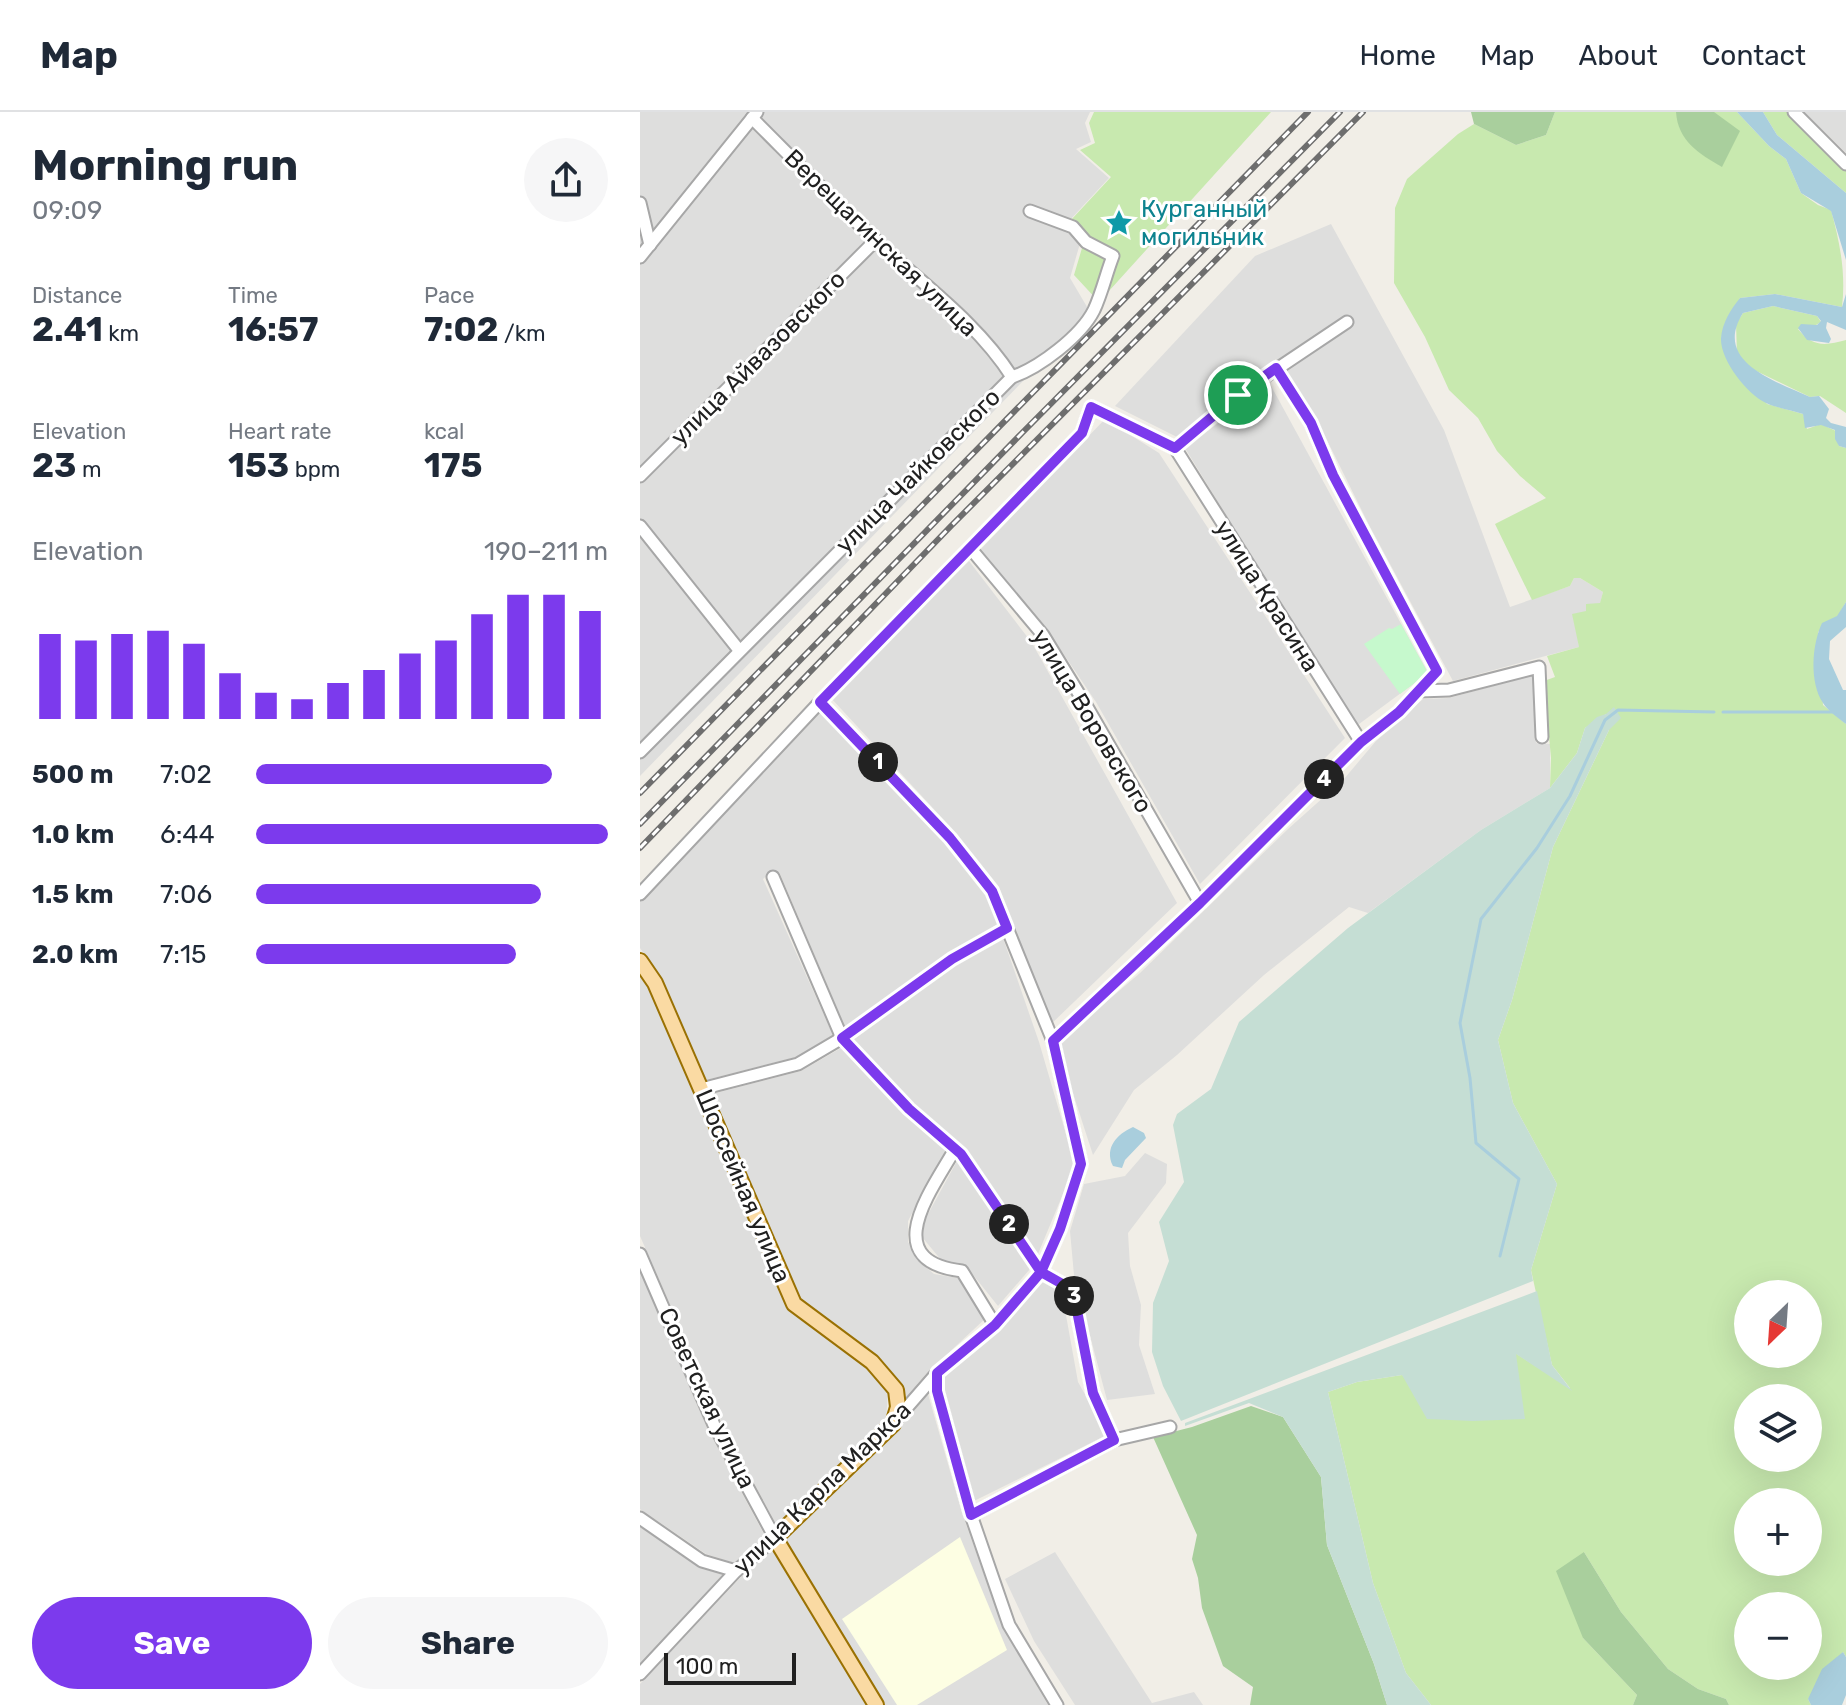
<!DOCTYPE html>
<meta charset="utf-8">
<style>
:root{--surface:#fff;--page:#f6f6f7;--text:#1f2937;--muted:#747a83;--line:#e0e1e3;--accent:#7c3aed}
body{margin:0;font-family:Rubik,sans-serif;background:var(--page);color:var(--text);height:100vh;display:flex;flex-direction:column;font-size:30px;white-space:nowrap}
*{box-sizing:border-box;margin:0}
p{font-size:26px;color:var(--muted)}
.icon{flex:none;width:44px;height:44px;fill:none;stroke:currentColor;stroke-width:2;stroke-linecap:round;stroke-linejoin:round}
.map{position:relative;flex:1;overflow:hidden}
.panel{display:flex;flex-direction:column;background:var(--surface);width:640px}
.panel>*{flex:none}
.needle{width:52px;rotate:205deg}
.controls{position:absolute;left:1094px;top:1168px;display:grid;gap:16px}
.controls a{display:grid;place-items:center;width:88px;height:88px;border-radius:50%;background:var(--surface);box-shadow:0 8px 32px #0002;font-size:40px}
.scale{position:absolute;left:24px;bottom:20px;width:132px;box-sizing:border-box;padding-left:8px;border:4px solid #202020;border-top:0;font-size:22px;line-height:28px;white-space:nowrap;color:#202020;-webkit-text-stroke:6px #fff;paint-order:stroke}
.pin{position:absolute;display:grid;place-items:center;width:68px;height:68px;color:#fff;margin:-34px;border:4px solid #fff;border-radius:50%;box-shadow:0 2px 8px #0007}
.km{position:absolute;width:40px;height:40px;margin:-20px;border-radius:50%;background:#222;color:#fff;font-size:22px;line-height:40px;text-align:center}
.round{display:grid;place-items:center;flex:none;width:84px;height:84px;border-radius:42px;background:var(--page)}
.headline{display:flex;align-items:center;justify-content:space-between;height:136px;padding:0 32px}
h1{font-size:44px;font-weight:700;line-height:60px}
.figures{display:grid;grid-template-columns:repeat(3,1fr);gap:12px;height:136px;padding:8px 32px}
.figures div{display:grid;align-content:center}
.figures b{font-size:34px;font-weight:700}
.figures small{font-size:22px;font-weight:400}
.figures p{font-size:22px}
.chart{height:224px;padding:16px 32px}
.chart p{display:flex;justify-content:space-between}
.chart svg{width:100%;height:144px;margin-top:8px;stroke:var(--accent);stroke-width:6}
.cta{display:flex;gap:16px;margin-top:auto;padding:16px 32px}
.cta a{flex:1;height:92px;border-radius:48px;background:var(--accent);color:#fff;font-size:32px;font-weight:700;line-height:92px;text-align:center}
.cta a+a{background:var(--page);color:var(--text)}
ul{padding:0 32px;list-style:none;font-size:26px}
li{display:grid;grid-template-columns:128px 96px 1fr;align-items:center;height:60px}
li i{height:20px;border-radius:10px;background:var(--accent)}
header{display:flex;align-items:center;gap:48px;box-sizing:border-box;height:112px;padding:0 40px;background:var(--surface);border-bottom:2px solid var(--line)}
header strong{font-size:38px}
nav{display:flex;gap:44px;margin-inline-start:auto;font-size:28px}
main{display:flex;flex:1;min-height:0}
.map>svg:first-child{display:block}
.residential{fill:#dededd}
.education{fill:#fdfee3}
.grass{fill:#c8e9af;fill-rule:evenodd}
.forest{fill:#a9cf9d}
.wetland{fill:#c5ded4}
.park{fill:#c6f9cd}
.water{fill:#a9cedd}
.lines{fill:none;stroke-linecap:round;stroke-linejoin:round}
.stream{stroke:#a9cedd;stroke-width:3}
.minor-casing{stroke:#a7a7a7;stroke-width:15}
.major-casing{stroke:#9a7103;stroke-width:18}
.minor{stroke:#fff;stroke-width:11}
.major{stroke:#fadaa3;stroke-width:14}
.rail-casing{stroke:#6e6e6e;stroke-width:6}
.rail{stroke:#fff;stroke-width:3;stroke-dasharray:9;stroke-linecap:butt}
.route-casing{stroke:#fff;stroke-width:16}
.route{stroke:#7c3aed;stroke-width:10}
.labels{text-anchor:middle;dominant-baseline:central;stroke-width:6;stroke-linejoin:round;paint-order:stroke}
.culture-label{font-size:24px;fill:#0d838f;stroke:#fff;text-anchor:start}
.street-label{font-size:24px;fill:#202020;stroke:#fff}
</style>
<header>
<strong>Map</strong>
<nav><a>Home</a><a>Map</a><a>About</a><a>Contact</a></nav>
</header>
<main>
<section class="panel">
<div class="headline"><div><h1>Morning run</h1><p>09:09</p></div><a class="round"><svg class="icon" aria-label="share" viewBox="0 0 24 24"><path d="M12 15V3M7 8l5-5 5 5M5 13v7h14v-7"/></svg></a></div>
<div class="figures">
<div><p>Distance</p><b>2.41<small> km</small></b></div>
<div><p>Time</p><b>16:57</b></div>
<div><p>Pace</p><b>7:02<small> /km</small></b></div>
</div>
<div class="figures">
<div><p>Elevation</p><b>23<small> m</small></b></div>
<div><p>Heart rate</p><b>153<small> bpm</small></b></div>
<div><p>kcal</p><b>175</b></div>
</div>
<div class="chart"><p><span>Elevation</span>190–211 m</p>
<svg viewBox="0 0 160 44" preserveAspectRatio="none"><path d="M5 44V18M15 44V20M25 44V18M35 44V17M45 44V21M55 44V30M65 44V36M75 44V38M85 44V33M95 44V29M105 44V24M115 44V20M125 44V12M135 44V6M145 44V6M155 44V11"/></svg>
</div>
<ul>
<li><b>500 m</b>7:02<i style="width:84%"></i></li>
<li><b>1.0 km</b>6:44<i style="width:100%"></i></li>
<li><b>1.5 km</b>7:06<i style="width:81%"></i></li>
<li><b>2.0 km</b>7:15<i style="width:74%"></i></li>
</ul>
<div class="cta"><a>Save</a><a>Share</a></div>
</section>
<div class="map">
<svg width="1206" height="1593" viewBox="0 0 1206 1593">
<rect width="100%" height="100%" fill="#f1eee7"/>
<g class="residential">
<path d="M0 0H450L445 11 451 30 436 37 469 66 429 109 441 128 430 166 450 200 0 664Z"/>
<path d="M1164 0H1206V41Z"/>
<path d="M691 112 804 318 870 495 930 474 934 466H940L963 480 960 492H946L947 499 937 503 939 535 813 569 729 413 677 308 636 247 537 325 475 294 615 144Z"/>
<path d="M630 272 788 561 715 615 545 336Z"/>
<path d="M465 307 519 341 705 626 560 772 456 590 408 519 339 439Z"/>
<path d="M329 449 392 531 537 791 409 914 359 775 316 721 190 585Z"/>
<path d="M893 563 896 631 910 632V676L841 718 728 801 709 795 624 863 537 943 494 978 453 1043 417 932 500 861 648 717 704 667 736 629 783 587 809 586Z"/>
<path d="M180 595 305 731 346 782 358 812 308 841 205 915 140 762 133 758 123 767 193 923 156 945 66 968 22 867 0 836V787Z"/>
<path d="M363 826 399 930 435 1053 398 1142 326 1037 274 992 213 928 316 853Z"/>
<path d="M0 862 9 875 149 1197 227 1255 248 1280 246 1308 137 1414 81 1309 0 1124Z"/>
<path d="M201 936 263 1002 306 1038 268 1109V1130L281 1151 294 1162 318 1166 347 1205 286 1262 262 1290 263 1277 237 1244 160 1188 72 982 161 959Z"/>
<path d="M505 1041 527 1052 526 1071 488 1121 490 1154 501 1193 499 1233 515 1282 467 1288 434 1163 430 1119 444 1072 485 1064Z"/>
<path d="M317 1049 390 1157 358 1194 326 1154 302 1149 282 1125V1113Z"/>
<path d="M0 1159 67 1316 125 1424 94 1451 66 1442 0 1397Z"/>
<path d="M400 1170 416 1172 422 1181 438 1270 464 1316 465 1324 334 1389 299 1269 362 1210Z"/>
<path d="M288 1282 322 1401 363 1516 408 1593H245L144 1427 259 1317Z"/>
<path d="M0 1415 59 1455 83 1463 0 1552Z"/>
<path d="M133 1437 228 1593H0V1572L101 1465Z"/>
<path d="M415 1440 512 1591 554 1580 563 1593H435L394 1529 365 1467Z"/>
</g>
<path class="education" d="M320 1425 367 1538 277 1593H257L202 1507Z"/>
<g class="grass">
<path d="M454 0H631L459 190 434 163 445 126 431 108 471 65 440 38 455 31 449 11Z"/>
<path d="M915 0H1097L1129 34 1146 47 1161 81 1178 93 1191 98C1200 131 1206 161 1202 195L1135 182 1100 186 1081 226 1127 292 1163 302 1167 317 1181 312 1196 319 1199 334 1206 336V490L1198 504 1178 520 1183 593 1206 612V1545L1203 1540 1168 1587 1171 1593H1089L1086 1587 1058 1577 1028 1557 981 1500 944 1440 943 1526 997 1583 993 1593H791L766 1561 733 1471 688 1280 717 1270 762 1263 884 1307 875 1241 930 1276 912 1253 891 1158 917 1072 873 991 858 928 872 888 913 735 969 618 966 602 945 616 937 641 910 676 911 646 904 569 915 565 907 544 939 535 932 502 946 499V492L960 491 963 480 940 466H934L930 474 892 488 855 412 906 386 880 364 857 339 838 306 809 278 785 225 754 171 755 96 767 67 818 22 834 12 876 33 906 23ZM1108 1182H1168V1242H1108ZM1108 1286H1168V1346H1108ZM1108 1390H1168V1450H1108ZM1108 1494H1168V1554H1108Z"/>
<path d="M1123 0H1151L1206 52V81L1137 23Z"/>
<path d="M1133 194 1177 204 1181 210 1176 213 1158 217C1172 235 1185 234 1206 228V301L1180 284 1170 285 1112 257 1097 243 1096 212 1103 201Z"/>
</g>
<g class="forest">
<path d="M831 0H915L906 23 876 33 834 12Z"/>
<path d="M1036 0H1074L1100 19 1082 55C1059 42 1038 29 1036 0Z"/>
<path d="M611 1294 643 1305 681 1365 687 1433 734 1552 747 1593H610L613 1575 583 1554 562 1496 558 1466 552 1447 557 1423 513 1325 552 1315Z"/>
<path d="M944 1440 981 1500 1028 1557 1058 1577 1086 1587 1089 1593H993L997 1583 943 1526 916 1459Z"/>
</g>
<g class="wetland">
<path d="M974 595 981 606 969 618 913 735 872 888 858 928 873 991 917 1072 891 1158 893 1169 541 1309 523 1274 512 1240 513 1191 529 1149 519 1110 544 1070 533 1013 537 1002 571 977 599 910 708 816 841 718 910 676 937 641 945 616 957 605 966 602Z"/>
<path d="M897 1179 912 1253 932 1279 876 1242 885 1307 833 1309 787 1307 762 1263 717 1270 688 1280 733 1471 766 1561 791 1593H747L734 1552 687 1433 681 1365 643 1305 609 1291 545 1314V1311Z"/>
</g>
<path class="park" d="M761 512 788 561 760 582 724 532 749 516 752 517Z"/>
<g class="water">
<path d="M1097 0H1123L1137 23 1206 81V148L1191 99 1161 81 1146 47 1129 34Z"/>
<path d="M1135 182 1202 195 1206 182V218L1187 210 1186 216 1191 227 1189 231 1167 228 1158 216 1161 212 1177 213 1181 209 1177 204 1133 194 1103 201C1072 250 1136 269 1170 285L1179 284 1189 297 1186 306 1191 311 1206 315V336L1199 334 1195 327V318L1181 313 1165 316 1163 302C1151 298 1137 296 1126 291 1107 282 1080 248 1081 226 1082 211 1091 197 1100 186Z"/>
<path d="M1206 490V515L1190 529 1189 547 1203 578H1206V612C1198 606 1188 599 1183 591 1169 570 1172 532 1182 511L1197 504Z"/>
<path d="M493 1015 504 1021 506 1026 485 1048 482 1056 473 1054C464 1036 477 1022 493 1015Z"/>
<path d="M1203 1540 1206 1545V1583L1202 1593H1171L1168 1587 1182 1557Z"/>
</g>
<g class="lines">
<g class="stream">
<path d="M1083 600H1195"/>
<path d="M860 1144 879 1067 836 1031 830 966 820 911 841 807 897 736 930 684 965 608 978 598 1074 600"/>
</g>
<g class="minor-casing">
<g id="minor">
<path d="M1154 0 1206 52"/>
<path d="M112 6C152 46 192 87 234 127 281 171 337 210 372 265"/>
<path d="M0 91 10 133"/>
<path d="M0 145 117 0"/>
<path d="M535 336 721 630"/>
<path d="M0 364 236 128"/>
<path d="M0 414 99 538"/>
<path d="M331 437 403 523 447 595 560 791"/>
<path d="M779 579 809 578 899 555 902 625"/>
<path d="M180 590 310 726 352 779 413 929 441 1052 420 1117 401 1160 355 1213 297 1261 256 1308"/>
<path d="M0 640 372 265C399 256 441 224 454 198 462 181 466 162 473 144L446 130 433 115 390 99"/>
<path d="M133 765 202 926 269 997 321 1042 401 1160 433 1178 453 1281 474 1328"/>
<path d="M0 782 180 590 442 321 451 295 535 336 598 283 707 210"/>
<path d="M413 929 560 791 721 630 759 600 797 559 693 363 671 311 636 256"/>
<path d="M61 977 158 952 202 926 312 847 367 816"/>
<path d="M315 1037C291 1079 237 1149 322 1159L355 1213"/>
<path d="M0 1142 74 1313 135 1426 96 1459 0 1562"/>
<path d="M297 1261V1279L331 1403 369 1513 417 1593"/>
<path d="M331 1403 474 1328 530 1315"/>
<path d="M0 1406 62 1449 96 1459"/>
</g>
</g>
<g class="major-casing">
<path id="major" d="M0 849 15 871 154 1192 232 1250 256 1278 258 1295 253 1312 135 1426 236 1593"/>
</g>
<use href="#minor" class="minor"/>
<use href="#major" class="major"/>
<g class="rail-casing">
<g id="rail">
<path d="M0 681 668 0"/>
<path d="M0 712 382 321 700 0"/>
<path d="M0 736 311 414 723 0"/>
</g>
</g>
<use href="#rail" class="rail"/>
</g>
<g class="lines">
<g class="route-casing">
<path id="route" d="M598 283 535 336 451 295 442 321 180 590 310 726 352 779 367 816 312 847 202 926 269 997 321 1042 401 1160 355 1213 297 1261V1279L331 1403 474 1328 453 1281 433 1178 401 1160 420 1117 441 1052 413 929 560 791 721 630 759 600 797 559 693 363 671 311 636 256 598 283"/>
</g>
<use href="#route" class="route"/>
</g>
<defs>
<g id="sight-bare" transform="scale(2.16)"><path d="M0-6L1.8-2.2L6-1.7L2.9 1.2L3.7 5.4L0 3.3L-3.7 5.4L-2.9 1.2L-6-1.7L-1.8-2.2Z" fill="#0f9aa8" stroke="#fff" stroke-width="2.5" paint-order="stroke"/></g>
</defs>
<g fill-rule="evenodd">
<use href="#sight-bare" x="479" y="111"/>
</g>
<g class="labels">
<g class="culture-label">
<text x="501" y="97">Курганный<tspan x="501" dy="28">могильник</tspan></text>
</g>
<g class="street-label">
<text transform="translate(241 131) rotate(44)">Верещагинская улица</text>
<text transform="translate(118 246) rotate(-45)">улица Айвазовского</text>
<text transform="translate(278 359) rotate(-45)">улица Чайковского</text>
<text transform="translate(627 484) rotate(58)">улица Красина</text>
<text transform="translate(452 609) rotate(59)">улица Воровского</text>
<text transform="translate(103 1074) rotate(67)">Шоссейная улица</text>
<text transform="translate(67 1286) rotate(65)">Советская улица</text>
<text transform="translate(182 1376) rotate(-44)">улица Карла Маркса</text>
</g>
</g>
</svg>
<div class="controls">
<a><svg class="needle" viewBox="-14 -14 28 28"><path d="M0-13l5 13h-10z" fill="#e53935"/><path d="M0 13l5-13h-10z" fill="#747a83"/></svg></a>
<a><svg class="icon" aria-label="layers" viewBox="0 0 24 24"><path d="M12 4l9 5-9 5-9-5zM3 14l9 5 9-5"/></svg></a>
<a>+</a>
<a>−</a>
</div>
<div class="scale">100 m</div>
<div class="pin" style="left:598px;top:283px;background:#1e9e55"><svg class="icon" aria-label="arrive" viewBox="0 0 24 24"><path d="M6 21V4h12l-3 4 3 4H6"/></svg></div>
<b class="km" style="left:238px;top:650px">1</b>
<b class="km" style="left:369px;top:1112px">2</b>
<b class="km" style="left:434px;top:1184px">3</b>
<b class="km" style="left:684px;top:667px">4</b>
</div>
</main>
